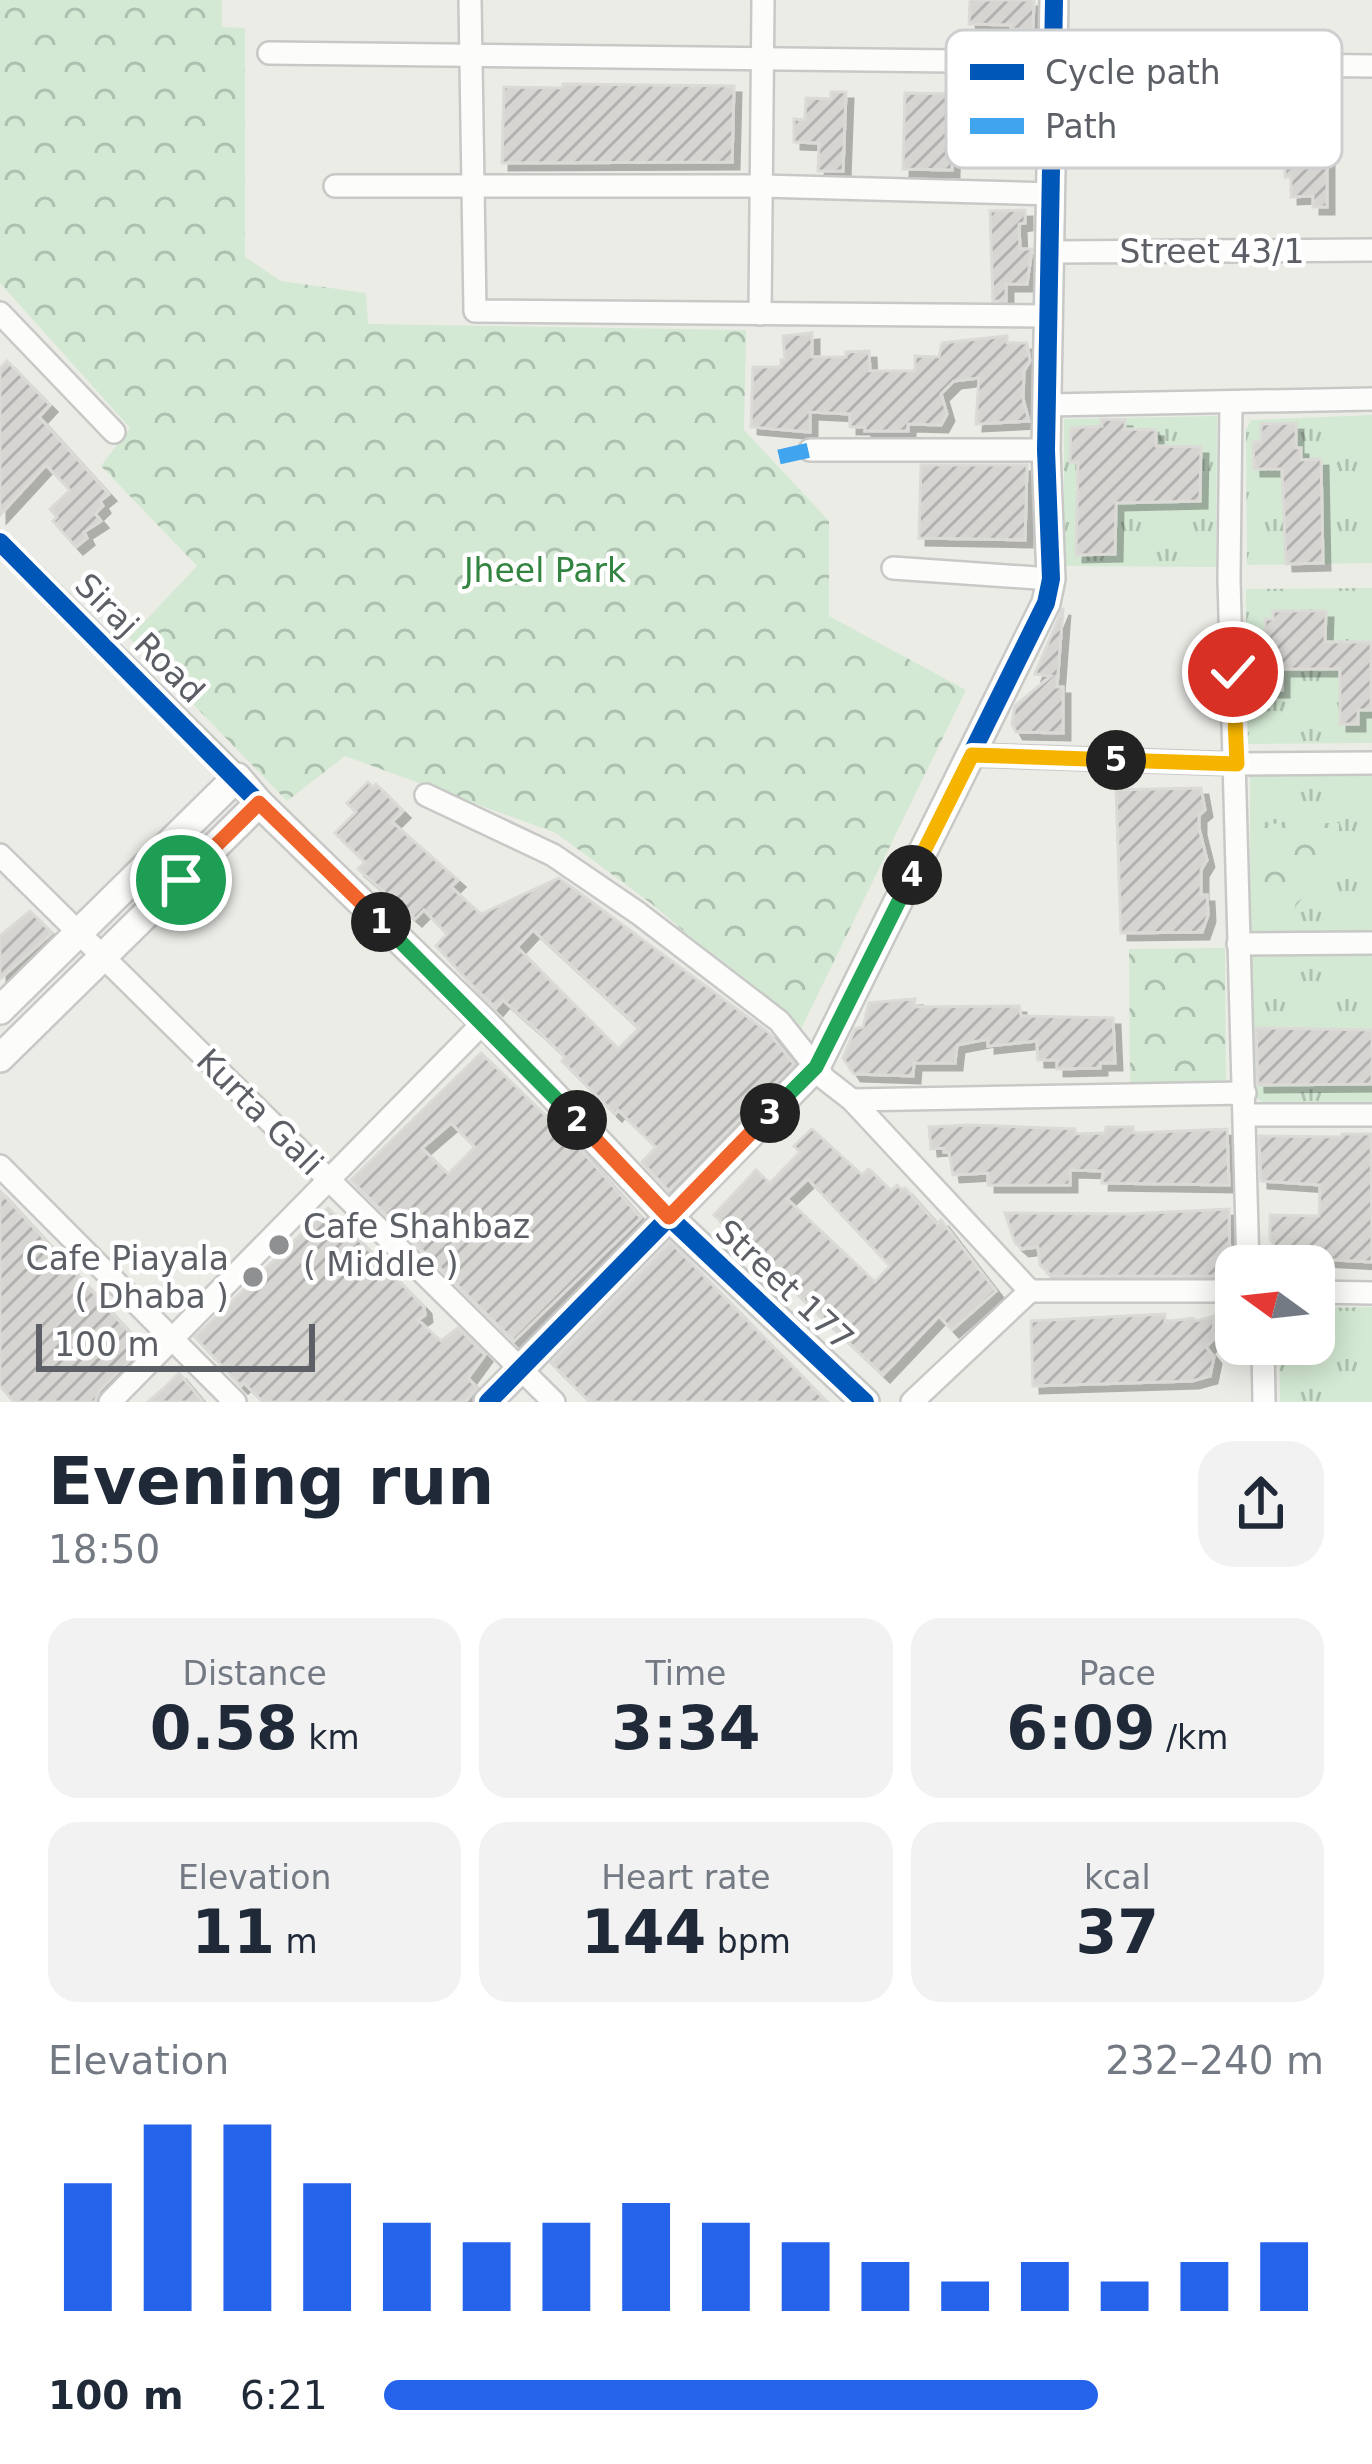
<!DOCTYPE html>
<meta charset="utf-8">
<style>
:root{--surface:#fff;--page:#f2f2f3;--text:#1f2937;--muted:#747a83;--accent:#2563eb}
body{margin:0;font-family:"DejaVu Sans",sans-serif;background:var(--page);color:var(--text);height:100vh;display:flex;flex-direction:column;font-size:45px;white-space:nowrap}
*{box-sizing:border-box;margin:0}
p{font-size:39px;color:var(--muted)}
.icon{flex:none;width:66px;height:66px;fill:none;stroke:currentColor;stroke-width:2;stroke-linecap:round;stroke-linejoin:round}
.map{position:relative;height:1402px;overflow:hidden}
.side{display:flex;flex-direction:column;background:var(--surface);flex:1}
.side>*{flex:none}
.needle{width:78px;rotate:285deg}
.fabs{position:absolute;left:1215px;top:1245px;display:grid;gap:24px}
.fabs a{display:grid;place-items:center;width:120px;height:120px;border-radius:24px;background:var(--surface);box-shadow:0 6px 30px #0003;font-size:60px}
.scale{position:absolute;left:36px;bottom:30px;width:279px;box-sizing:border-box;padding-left:12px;border:6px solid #5c5f65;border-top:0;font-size:33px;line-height:42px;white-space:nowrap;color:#5c5f65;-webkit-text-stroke:9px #fff;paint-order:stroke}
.pin{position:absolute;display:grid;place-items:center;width:102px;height:102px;color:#fff;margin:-51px;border:6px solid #fff;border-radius:50%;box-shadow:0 3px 12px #0007}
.km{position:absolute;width:60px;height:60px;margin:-30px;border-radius:50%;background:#222;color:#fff;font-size:33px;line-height:60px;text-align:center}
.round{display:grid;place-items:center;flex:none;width:126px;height:126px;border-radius:36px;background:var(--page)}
.summary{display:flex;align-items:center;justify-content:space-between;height:204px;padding:0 48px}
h1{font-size:66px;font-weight:700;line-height:90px}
.stats{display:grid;grid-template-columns:repeat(3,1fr);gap:18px;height:204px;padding:12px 48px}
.stats div{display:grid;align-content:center;border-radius:30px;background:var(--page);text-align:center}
.stats b{font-size:60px;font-weight:700}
.stats small{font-size:33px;font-weight:400}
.stats p{font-size:33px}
.chart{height:336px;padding:24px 48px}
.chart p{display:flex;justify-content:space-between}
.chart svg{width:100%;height:216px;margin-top:12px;stroke:var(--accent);stroke-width:6}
ul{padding:0 48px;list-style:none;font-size:39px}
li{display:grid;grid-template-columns:192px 144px 1fr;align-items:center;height:90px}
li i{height:30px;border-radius:15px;background:var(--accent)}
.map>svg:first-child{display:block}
.grass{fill:url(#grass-tufts)}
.park{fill:url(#park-crowns)}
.building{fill:url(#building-hatch);stroke:#dbdad6;stroke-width:3;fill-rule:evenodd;filter:url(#shadow)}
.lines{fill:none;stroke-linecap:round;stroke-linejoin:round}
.minor-casing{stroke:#c8c9c7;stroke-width:26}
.tertiary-casing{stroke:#c8c9c7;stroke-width:32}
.minor{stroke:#fcfcfb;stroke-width:21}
.tertiary{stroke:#fcfcfb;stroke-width:27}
.quiet{stroke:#40a5ee;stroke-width:15;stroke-dasharray:30 15;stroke-linecap:butt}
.cycleway-casing{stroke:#fff;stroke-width:26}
.cycleway{stroke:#0057b8;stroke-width:18}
.split-1-casing{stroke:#fff;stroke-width:24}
.split-2-casing{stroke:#fff;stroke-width:24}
.split-3-casing{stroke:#fff;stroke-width:24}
.split-4-casing{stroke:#fff;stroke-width:24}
.split-5-casing{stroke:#fff;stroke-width:24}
.split-6-casing{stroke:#fff;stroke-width:24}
.split-1{stroke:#f0652b;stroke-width:15}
.split-2{stroke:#22a559;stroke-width:15}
.split-3{stroke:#f0652b;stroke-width:15}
.split-4{stroke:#22a559;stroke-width:15}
.split-5{stroke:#f5b400;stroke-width:15}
.split-6{stroke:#f5b400;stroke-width:15}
.poi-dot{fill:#8e9092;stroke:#fff;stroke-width:4.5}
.labels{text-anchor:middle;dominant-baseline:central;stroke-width:9;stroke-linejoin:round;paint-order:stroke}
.street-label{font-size:33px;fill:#5c5f65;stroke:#fff}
.park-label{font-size:33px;fill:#338440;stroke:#fff}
.poi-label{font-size:33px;fill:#5c5f65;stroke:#fff;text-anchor:start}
.key{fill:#fff;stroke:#cecfd1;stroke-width:3}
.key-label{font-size:33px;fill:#5c5f65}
</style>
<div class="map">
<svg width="1372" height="1402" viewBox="0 0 1372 1402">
<defs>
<pattern id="grass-tufts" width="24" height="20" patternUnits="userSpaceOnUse" patternTransform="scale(3)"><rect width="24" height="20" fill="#d3e9d3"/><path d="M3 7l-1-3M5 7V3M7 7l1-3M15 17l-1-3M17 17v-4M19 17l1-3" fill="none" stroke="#aec0af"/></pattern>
<pattern id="park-crowns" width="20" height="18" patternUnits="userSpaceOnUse" patternTransform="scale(3)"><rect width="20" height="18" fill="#d3e9d3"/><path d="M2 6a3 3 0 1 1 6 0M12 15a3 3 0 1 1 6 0" fill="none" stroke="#aec0af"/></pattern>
<pattern id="building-hatch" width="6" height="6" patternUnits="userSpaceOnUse" patternTransform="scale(3)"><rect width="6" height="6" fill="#d6d5d2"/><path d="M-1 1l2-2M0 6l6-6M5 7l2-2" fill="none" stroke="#b1b0ae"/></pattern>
<filter id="shadow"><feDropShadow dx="7" dy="7" stdDeviation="0" flood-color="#0004"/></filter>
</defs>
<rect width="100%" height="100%" fill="#ecece7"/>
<g class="grass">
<path d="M1372 415V563L1247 565 1246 430 1251 420Z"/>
<path d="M1217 416 1216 567 1064 566V419Z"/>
<path d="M1372 588V743L1247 744 1246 589Z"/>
<path d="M1372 774V934H1250V775Z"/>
<path d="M1372 950V1102L1264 1103 1253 1096 1252 952Z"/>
<path d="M1372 1307V1402H1280L1279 1344H1314V1308Z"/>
</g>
<g class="park">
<path d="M0 0H222V27L245 28V257L281 281 366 293 368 324 746 330 744 430 829 521V616L966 690 800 1031 652 904 556 833 345 756 287 801 129 638 197 566 101 466 130 428 0 283Z"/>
<path d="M1339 823V854L1295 907 1299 924H1258L1257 824Z"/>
<path d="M1225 948 1226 1084 1130 1085 1129 949Z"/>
</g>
<g class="building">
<path d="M970 0H1034L1033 30 1011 29V25L969 24Z"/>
<path d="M563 84 734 86 732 162 502 163 504 87 563 88Z"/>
<path d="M831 92H846L843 171H818L819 143 794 142V119L805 120 806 98 831 99Z"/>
<path d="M905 93 954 94 952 170 903 169Z"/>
<path d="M1285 155H1327V207H1313V196L1291 197V177H1285Z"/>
<path d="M1025 210V223L1019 224 1020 249H1032L1027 284H1006V301H993L990 211Z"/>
<path d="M812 333V357H846V352L869 351 870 371H915V356L939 357 942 343 1007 336V343H1027L1030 361 1024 371 1023 399 1029 421 976 424 979 378 954 381 941 394 947 414 941 425 908 424V431H865V427H850V414L810 412V432L751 427 753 367H781V360H785L783 336Z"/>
<path d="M7 361 50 405 39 417 109 494 100 501 103 506 95 514 101 521 84 532 87 538 76 547 53 521 57 517 50 509 70 490 46 465 0 515V368Z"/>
<path d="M1101 419 1125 420V429L1156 430V446L1201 447 1200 501 1116 503 1115 554 1076 555 1078 462H1070L1071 428 1102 426Z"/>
<path d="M1296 423V448H1301V460L1321 459 1323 563 1286 564 1282 469H1254L1253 442H1261V424Z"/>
<path d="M921 465H1027L1025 540 919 538Z"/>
<path d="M1063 608 1057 687H1063V733L1016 732 1012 724 1015 706 1051 676 1035 674Z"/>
<path d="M1273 611H1326L1325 642H1371V710H1358V724H1340V669H1282V690H1257V639H1265V619H1273Z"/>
<path d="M368 782 373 787 376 784 403 811 392 822 458 880 451 887 481 914 559 878 768 1032 794 1064 669 1191 642 1162 656 1147 618 1110 615 1114 562 1061 565 1057 538 1031 503 1000 496 1008 471 984 436 946 447 934 424 910 415 919 358 869 365 862 335 833 356 812 347 803ZM533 930 639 1028 618 1049 517 947Z"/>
<path d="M1201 788 1205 810 1199 815V828L1207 860 1201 870V895H1207L1208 915 1202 932 1121 933 1116 790Z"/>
<path d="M30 911 52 933 0 979V936Z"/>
<path d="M915 999 914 1007 1019 1006 1021 1016 1113 1018 1115 1063H1100V1068L1057 1069V1060H1038L1037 1041 988 1046V1039L957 1045 955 1063H914L913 1076 854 1074 843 1058 855 1029 863 1027 869 1003Z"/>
<path d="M1256 1028 1372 1030V1084L1258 1085Z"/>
<path d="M481 1053 581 1150 641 1218 514 1341 351 1180ZM451 1123 475 1147 448 1174 422 1148Z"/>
<path d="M970 1125 1075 1129V1134L1105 1133 1106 1127H1133V1133L1227 1129 1229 1185 1102 1183 1103 1171 1070 1170V1185H988V1173L953 1175 949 1152H944V1148L931 1149 929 1127Z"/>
<path d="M812 1129 862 1175 869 1169 891 1191 897 1185 902 1190 905 1188 937 1224 941 1220 996 1291 952 1330 939 1316 883 1375 714 1215 756 1170 770 1183 800 1152 794 1146ZM808 1179 890 1266 875 1282 787 1199Z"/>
<path d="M1342 1134H1371L1372 1262 1281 1257 1270 1239V1215L1319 1216 1320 1185 1261 1181 1259 1136 1342 1137Z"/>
<path d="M0 1191 143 1347 99 1391 95 1402H14L0 1386Z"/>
<path d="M328 1208 424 1307 425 1315 418 1320 441 1341 458 1328 485 1355 468 1378 477 1388 465 1402H263L244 1383 241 1386 195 1337Z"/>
<path d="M1229 1209 1230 1276H1052L1040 1265 1038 1247 1022 1249 1015 1243 1005 1213 1128 1214Z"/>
<path d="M670 1242 686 1258 827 1402H590L551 1363Z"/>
<path d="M1165 1314V1322L1192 1318 1197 1321 1214 1316 1213 1333 1216 1337 1206 1347 1214 1357 1210 1376 1192 1381 1033 1386 1031 1321Z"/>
<path d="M179 1373 203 1402H148L163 1389Z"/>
</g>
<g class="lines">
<g class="minor-casing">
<g id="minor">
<path d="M470 0 475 311 1050 316"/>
<path d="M269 53 1372 66"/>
<path d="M335 186H761L1053 194"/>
<path d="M1052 252 1372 250"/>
<path d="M0 313 114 432"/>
<path d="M760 314 763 0"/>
<path d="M1231 402 1229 580 1248 1266"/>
<path d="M1048 405 1372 399"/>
<path d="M810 450H1046"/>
<path d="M0 542 237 777"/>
<path d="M893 568 1051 579"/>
<path d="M972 755 1237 764 1372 763"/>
<path d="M426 795 553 855 638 913 779 1021 825 1079 852 1100 1030 1291"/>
<path d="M0 855 554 1402"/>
<path d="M1238 944 1372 943"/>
<path d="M852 1100 1245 1093"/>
<path d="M1245 1115H1372"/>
<path d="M0 1166 235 1402"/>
<path d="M1030 1291H1236"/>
<path d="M1314 1292 1372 1293"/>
<path d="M1263 1344 1264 1402"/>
<path d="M110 1402 484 1022"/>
<path d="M912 1402 1030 1291"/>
</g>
</g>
<g class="tertiary-casing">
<g id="tertiary">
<path d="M0 1010 237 777 259 803 484 1022 669 1217 865 1402"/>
<path d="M0 1058 259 803"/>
<path d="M488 1402 816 1067 1046 603 1051 579 1046 450 1054 0"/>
</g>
</g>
<use href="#minor" class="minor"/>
<use href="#tertiary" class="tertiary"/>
<path class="quiet" d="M779 457 810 450"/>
<g class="cycleway-casing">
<g id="cycleway">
<path d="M0 542 259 803 484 1022 669 1217 865 1402"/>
<path d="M488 1402 816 1067 1046 603 1051 579 1046 450 1054 0"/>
</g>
</g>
<use href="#cycleway" class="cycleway"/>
</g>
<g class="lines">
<g class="split-1-casing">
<path id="split-1" d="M181 880 259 803 381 922"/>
</g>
<g class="split-2-casing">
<path id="split-2" d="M381 922 577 1120"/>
</g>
<g class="split-3-casing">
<path id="split-3" d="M577 1120 669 1217 770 1113"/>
</g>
<g class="split-4-casing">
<path id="split-4" d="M770 1113 816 1067 912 875"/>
</g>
<g class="split-5-casing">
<path id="split-5" d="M912 875 972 755 1116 760"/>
</g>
<g class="split-6-casing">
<path id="split-6" d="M1116 760 1237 764 1233 672"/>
</g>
<use href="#split-1" class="split-1"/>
<use href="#split-2" class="split-2"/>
<use href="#split-3" class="split-3"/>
<use href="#split-4" class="split-4"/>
<use href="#split-5" class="split-5"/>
<use href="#split-6" class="split-6"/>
</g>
<g class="poi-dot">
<circle cx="279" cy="1245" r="12"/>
<circle cx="253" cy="1277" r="12"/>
</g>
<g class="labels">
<g class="street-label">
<text x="1212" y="251">Street 43/1</text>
<text transform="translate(140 638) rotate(45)">Siraj Road</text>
<text transform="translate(260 1112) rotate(45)">Kurta Gali</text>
<text transform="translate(785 1285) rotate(43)">Street 177</text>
</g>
<g class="park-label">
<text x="545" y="570">Jheel Park</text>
</g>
<g class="poi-label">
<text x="303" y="1226">Cafe Shahbaz<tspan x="303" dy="38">( Middle )</tspan></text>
<text x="229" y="1258" text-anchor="end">Cafe Piayala<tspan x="229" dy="38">( Dhaba )</tspan></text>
</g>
</g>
<rect x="946" y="30" width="396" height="138" rx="18" class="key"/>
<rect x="970" y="64" width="54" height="16" fill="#0057b8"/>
<rect x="970" y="118" width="54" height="16" fill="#40a5ee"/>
<g class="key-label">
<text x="1045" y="84">Cycle path</text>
<text x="1045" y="138">Path</text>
</g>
</svg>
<div class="fabs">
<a><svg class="needle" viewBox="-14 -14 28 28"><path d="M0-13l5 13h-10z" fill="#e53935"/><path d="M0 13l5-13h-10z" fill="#747a83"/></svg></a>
</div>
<div class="scale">100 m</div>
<div class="pin" style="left:181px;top:880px;background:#1e9e55"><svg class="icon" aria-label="arrive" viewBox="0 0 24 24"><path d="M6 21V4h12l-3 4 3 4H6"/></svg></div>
<div class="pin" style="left:1233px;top:672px;background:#d93025"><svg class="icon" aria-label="check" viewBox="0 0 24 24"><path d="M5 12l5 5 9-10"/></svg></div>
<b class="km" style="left:381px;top:922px">1</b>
<b class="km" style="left:577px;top:1120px">2</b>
<b class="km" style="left:770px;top:1113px">3</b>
<b class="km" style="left:912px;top:875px">4</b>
<b class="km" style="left:1116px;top:760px">5</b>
</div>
<section class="side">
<div class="summary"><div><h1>Evening run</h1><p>18:50</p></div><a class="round"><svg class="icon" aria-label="share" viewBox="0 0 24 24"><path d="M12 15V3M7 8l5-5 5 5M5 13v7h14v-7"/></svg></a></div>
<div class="stats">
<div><p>Distance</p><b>0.58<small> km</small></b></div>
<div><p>Time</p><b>3:34</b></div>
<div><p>Pace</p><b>6:09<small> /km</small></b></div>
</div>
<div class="stats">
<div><p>Elevation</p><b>11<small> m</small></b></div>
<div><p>Heart rate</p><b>144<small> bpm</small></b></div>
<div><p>kcal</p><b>37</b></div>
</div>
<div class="chart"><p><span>Elevation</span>232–240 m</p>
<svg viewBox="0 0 160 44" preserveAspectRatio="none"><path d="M5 44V18M15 44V6M25 44V6M35 44V18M45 44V26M55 44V30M65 44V26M75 44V22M85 44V26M95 44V30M105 44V34M115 44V38M125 44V34M135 44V38M145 44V34M155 44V30"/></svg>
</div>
<ul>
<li><b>100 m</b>6:21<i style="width:76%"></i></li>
</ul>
</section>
